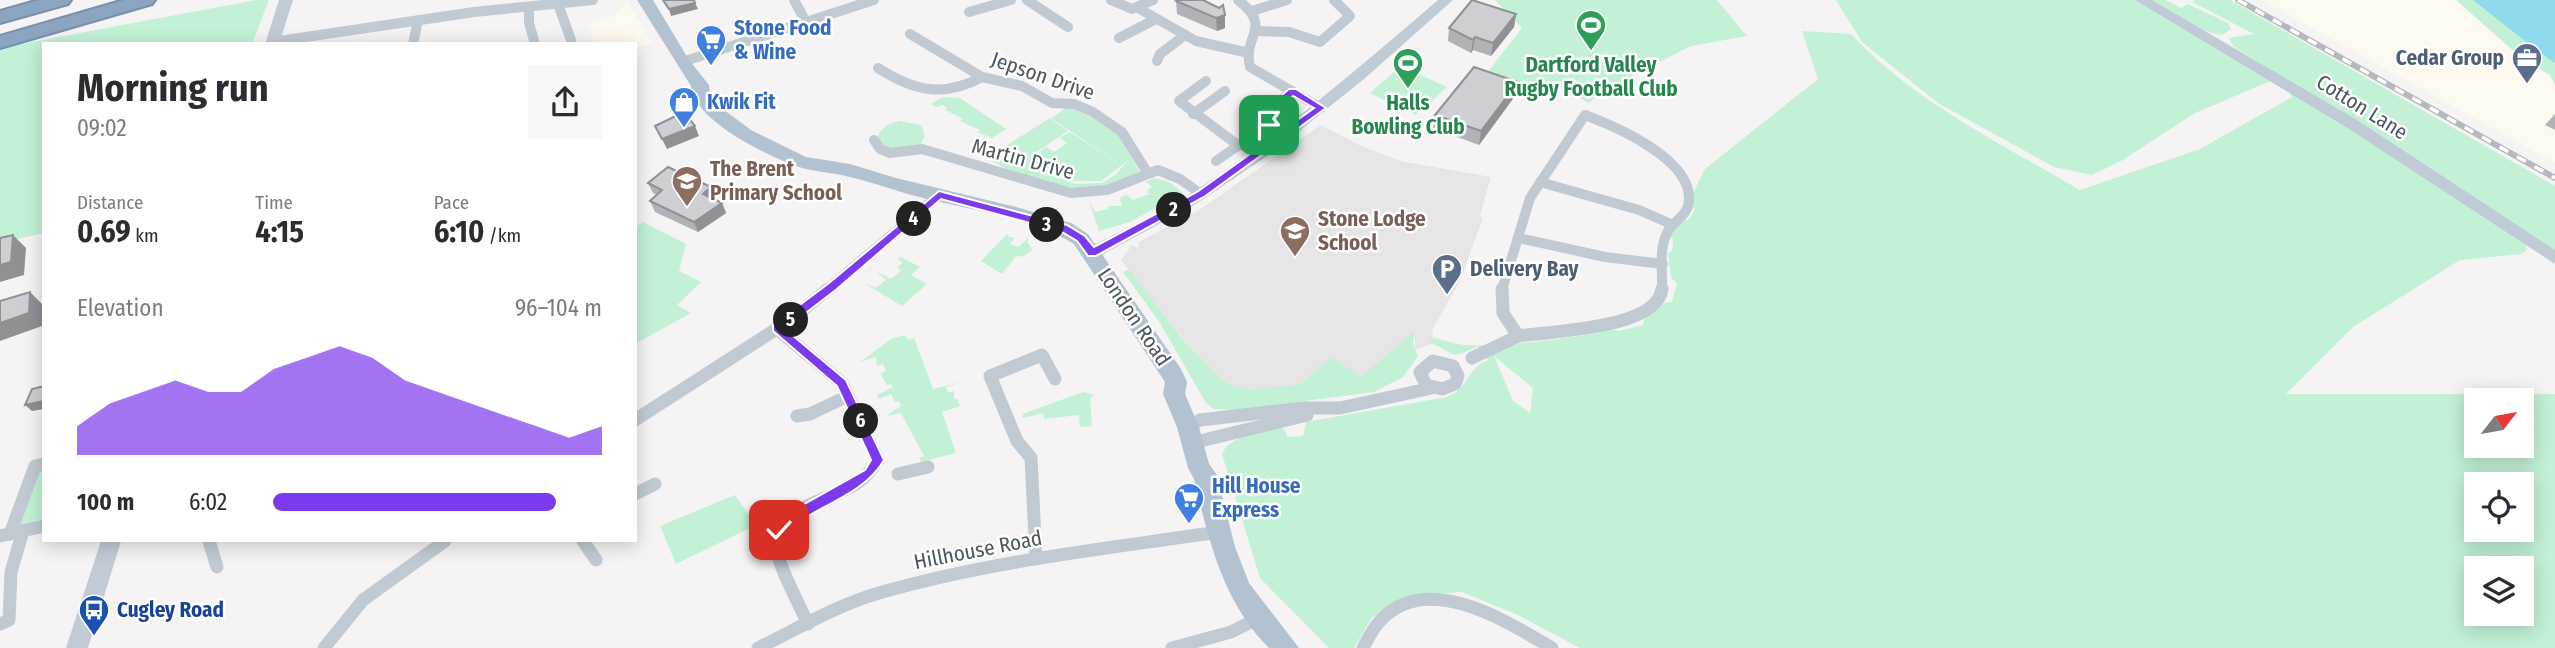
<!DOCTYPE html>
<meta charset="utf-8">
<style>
:root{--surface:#fff;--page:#f7f7f7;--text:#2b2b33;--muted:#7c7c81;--accent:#7c3aed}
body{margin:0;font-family:"Fira Sans Condensed",sans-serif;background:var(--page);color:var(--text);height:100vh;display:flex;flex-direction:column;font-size:26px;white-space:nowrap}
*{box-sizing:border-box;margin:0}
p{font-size:23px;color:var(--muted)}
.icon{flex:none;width:38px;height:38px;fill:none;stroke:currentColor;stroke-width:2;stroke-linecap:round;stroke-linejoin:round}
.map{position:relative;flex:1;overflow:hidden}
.drawer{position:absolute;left:42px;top:42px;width:595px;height:500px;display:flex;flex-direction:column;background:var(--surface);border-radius:0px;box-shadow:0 4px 18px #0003}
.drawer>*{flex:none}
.needle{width:46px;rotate:59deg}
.controls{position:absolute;left:2464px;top:388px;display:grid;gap:14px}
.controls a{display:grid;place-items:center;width:70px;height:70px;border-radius:0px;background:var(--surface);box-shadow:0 4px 18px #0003;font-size:35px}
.pin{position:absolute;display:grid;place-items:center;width:60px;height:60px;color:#fff;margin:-30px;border-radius:14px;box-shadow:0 4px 10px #0006}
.km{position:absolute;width:35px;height:35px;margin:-18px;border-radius:50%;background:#222;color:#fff;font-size:19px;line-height:35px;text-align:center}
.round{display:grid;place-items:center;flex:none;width:74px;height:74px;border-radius:0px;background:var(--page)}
.summary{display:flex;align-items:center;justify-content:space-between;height:119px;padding:0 35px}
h1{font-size:38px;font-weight:700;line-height:52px}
.figures{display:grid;grid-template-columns:repeat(3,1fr);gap:10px;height:119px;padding:7px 35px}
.figures div{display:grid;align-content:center}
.figures b{font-size:30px;font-weight:700}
.figures small{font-size:19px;font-weight:400}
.figures p{font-size:19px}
.chart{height:196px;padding:14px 35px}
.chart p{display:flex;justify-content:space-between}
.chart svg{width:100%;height:126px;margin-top:7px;fill:var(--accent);opacity:.7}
ul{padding:0 35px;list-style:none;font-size:23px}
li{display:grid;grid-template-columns:112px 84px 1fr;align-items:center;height:52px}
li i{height:18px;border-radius:9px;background:var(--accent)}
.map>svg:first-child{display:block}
.commercial{fill:#fdf9ef}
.education{fill:#e6e4e5}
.green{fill:#c3f1d5;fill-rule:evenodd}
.water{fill:#90daee}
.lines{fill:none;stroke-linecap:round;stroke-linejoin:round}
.highway-casing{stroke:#7690ad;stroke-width:4}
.street-far1{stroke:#c1cad2;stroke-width:10}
.street{stroke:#c1cad2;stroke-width:13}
.secondary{fill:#c1cbd6;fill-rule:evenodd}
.primary{fill:#b3c2d1;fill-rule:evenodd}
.highway{fill:#8ba5c1;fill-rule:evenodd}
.rail-casing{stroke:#b5b8bd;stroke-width:6}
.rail{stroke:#fff;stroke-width:3.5;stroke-dasharray:10;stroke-linecap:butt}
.wall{fill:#b0b2b7}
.shaded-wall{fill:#909195}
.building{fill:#cdcfd5;stroke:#909195;stroke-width:2}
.route{fill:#7c3aed;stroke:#fff;stroke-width:2}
.labels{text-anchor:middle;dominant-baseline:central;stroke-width:5;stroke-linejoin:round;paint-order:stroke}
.shop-label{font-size:21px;font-weight:bold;fill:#366cbe;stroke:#fff;text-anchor:start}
.service-label{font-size:21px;font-weight:bold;fill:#4e5e75;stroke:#fff;text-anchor:end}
.leisure-label{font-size:21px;font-weight:bold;fill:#27864d;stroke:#fff}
.street-label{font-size:21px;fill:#4a5661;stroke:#fff}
.education-label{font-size:21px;font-weight:bold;fill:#785e54;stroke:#fff;text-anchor:start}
.transit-label{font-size:21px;font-weight:bold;fill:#164399;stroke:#fff;text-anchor:start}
</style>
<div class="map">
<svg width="2555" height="648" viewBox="0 0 2555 648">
<rect width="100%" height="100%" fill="#f5f3f3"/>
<g class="commercial">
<path d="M627 0 652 44 635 48V44H596L587 24 614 16Z"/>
<path d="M2261 0H2555V163Z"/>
</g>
<path class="education" d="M1321 125 1361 146 1400 161 1491 177 1480 215 1483 218 1459 283 1432 330 1434 343 1415 350V334L1356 382 1249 389 1233 386 1223 380 1179 334 1121 260 1132 245 1138 248 1139 242 1198 211Z"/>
<g class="green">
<path d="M256 0H269L252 44H44V233L0 243V48Z"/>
<path d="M1495 0H1717L1747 36 1691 46 1600 92 1589 103 1561 87 1542 82 1530 89 1486 74 1522 28Z"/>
<path d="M1836 0H2137L2273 80 2195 113 2121 161 2092 175 2054 167 1938 103 1862 42Z"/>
<path d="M2148 0H2165L2181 8 2188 4 2228 23 2231 29 2222 35 2208 32Z"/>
<path d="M2195 0H2230L2555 186V254L2232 45 2229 38 2254 34 2192 2Z"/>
<path d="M2456 0H2555V85L2550 75 2526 62Z"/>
<path d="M1802 31 1851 34C1914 102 2002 144 2080 190L2200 149 2292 97 2285 85 2525 244 2527 250 2521 254 2460 260 2353 327 2286 394H2555V648H1580L1518 615 1462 592 1414 595 1372 617 1354 648H1329L1260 578 1222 454C1230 435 1258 433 1277 428H1283L1288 437 1303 436 1306 422 1447 397C1471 387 1465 369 1488 360L1478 346C1447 362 1456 352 1432 344L1430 337C1443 339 1454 345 1467 345 1510 347 1557 339 1600 333L1604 327 1619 331 1643 325 1644 319 1665 303 1672 302 1677 283 1671 278 1668 253 1672 251 1673 240 1670 237 1681 220H1688L1695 210 1692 206 1693 193 1705 169 1818 79ZM1494 356 1533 388 1530 413 1513 401ZM2476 401H2522V446H2476ZM2476 485H2522V530H2476ZM2476 569H2522V614H2476Z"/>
<path d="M1401 66 1447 87 1416 115 1370 93Z"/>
<path d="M943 97 960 98 1006 129 992 138 977 132 980 130 960 121 963 119 945 110 947 108 943 105 936 107 931 104Z"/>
<path d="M1066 105 1117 130 1139 171C1092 202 1032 186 987 158L1050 118 1068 131 1035 153 1031 161 1034 168 1075 184 1102 183 1115 175 1130 159 1101 181H1073L1035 165 1036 155 1046 147 1054 152 1067 143 1060 138 1070 132 1116 162 1118 163 1051 118 1065 109Z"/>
<path d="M900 121 921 125 925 136 920 145 889 151 877 139C880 128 889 123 900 121Z"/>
<path d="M1154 178 1169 182 1183 193 1130 222 1099 231 1089 200 1095 212 1108 209V206H1122L1120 198 1126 195 1133 200 1150 194 1147 191 1152 187 1146 182Z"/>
<path d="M643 222 686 244 679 271 701 282 677 305 691 313 635 344V227Z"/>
<path d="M1008 233 1007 236 1014 238 1010 244 1018 247 1031 236 1027 242 1033 250 1022 257 1017 255 1002 274 981 261Z"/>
<path d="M901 257 920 267 911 275 927 284 902 306 864 283 876 288 886 280 876 271 891 279 901 271 897 267 903 263 898 259Z"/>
<path d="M1129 269 1180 336 1223 380 1233 386 1249 389 1299 385 1332 357 1361 377 1415 331 1413 344 1418 356 1403 377 1374 392 1235 410 1214 409 1206 403 1160 323 1123 272Z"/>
<path d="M905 335 909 340 914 338 933 389 962 382 946 387 948 393 954 391V399H957L960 406 942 412 956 453 921 462 919 458 924 456 901 413 886 416 901 406 899 401 895 402 891 394 879 399 877 395 893 387 891 384 887 385 881 374 886 370 883 364 877 366 876 357 860 362 891 339Z"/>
<path d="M1083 392 1094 395 1090 399 1092 426 1080 427 1079 415 1044 419 1043 413 1023 418V414Z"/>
<path d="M44 469V519L20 525 39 471Z"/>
<path d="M735 495 756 525 676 564 660 526Z"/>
</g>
<path class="water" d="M2473 0H2555V63C2526 43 2500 21 2473 0Z"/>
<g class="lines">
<g class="highway-casing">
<g id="highway">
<path d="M39 0H71L68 4 0 23V11Z"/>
<path d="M124 0H155L152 4 0 48V36Z"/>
</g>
</g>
<g class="street-far1">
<path d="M794 0 806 22"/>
<path d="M1027 0 1068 27"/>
<path d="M1111 0 1132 9 1153 0"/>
<path d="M1238 0C1274 28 1242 35 1250 67L1321 108"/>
<path d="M558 4 571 40"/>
<path d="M529 7V23L535 44"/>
<path d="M1138 8 1196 41 1249 53"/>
<path d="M1252 11 1287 0"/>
<path d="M969 12 1011 0"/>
<path d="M1258 31 1289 32 1320 42 1350 16 1334 0"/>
<path d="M910 34 982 77 1022 86 1052 103 1074 104 1093 112 1122 132 1147 172"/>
<path d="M1119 38 1156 19"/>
<path d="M272 42 474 12 593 0"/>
<path d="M413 44 418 20"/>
<path d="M1157 61 1160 54 1185 35"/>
<path d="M682 62 874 0"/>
<path d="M878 68C914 91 943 98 982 77"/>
<path d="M1206 81 1179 101 1239 146"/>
<path d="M1193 114 1225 91"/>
<path d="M874 140 880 149 890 153 922 149 1071 193 1107 190 1158 170 1180 179 1201 194"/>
<path d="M1216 161 1268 125 1275 105 1292 91"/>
<path d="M1540 182 1639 210 1671 224"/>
<path d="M1519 238 1605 257 1663 264"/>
<path d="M826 290 939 195"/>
<path d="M1502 290 1530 198 1585 115C1617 127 1699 162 1688 206 1685 217 1673 222 1668 231 1658 249 1663 271 1662 290"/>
</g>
<g class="street">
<path d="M1502 289 1503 313 1518 336"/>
<path d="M777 329 842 383 878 460C872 470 866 477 856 484 831 499 772 509 776 548 778 565 800 606 808 624"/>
<path d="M1518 336C1552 331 1657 329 1662 289"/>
<path d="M1472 358 1518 336"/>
<path d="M1433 361 1453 366 1458 376 1455 384 1442 389 1426 385 1420 372Z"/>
<path d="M797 416 810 414 848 396"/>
<path d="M635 420 792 319 828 289"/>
<path d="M1188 427 1200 420 1303 408H1340L1432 388"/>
<path d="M1192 443 1307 415"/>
<path d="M898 474 928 467"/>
<path d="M635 494 655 484"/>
<path d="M10 534 35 466 44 464"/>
<path d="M0 536 44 526"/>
<path d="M209 541 217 567"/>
<path d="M583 541 596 560"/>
<path d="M1036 559 1031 458 1017 441 990 376 1042 355 1055 379"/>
<path d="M0 624 9 620 11 572 23 531"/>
<path d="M324 648 363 600 445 541"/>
<path d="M758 648C797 629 837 605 879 593 989 561 1105 549 1218 532"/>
<path d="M1172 648 1231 632 1257 619"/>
<path d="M1363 648C1368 639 1373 628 1380 621 1427 570 1506 621 1552 648"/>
</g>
<g class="secondary">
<path d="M279 0H293L279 44H265Z"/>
<path d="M1438 0H1453L1364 79 1273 152 1196 204 1098 257H1086L1084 253 1086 249C1124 229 1163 211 1199 188 1284 133 1361 66 1438 0Z"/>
<path d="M2135 0H2152L2357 120 2555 250V264L2346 127Z"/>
<path d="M101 541H121L88 648H66Z"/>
</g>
<path class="primary" d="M637 0H653L689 60 709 85 710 93 724 110 751 130 806 157 850 164 896 178 1016 207 1071 223 1088 234 1181 369 1187 382 1185 394 1199 427 1209 464 1217 475 1235 547 1249 583 1299 648H1269C1223 602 1209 541 1194 479L1188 468 1177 427 1163 394 1165 382 1074 244C1032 217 975 211 927 199 901 193 876 183 850 177 831 172 811 172 793 165 763 153 695 121 691 86Z"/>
<use href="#highway" class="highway"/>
<g class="rail-casing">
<path id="rail" d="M2238 0 2555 178"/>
</g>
<use href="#rail" class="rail"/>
</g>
<g class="wall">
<path d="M1203 0 1225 28 1217 31 1177 14 1176 1Z"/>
<path d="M1516 14 1514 27 1491 56 1473 50 1471 53 1448 41 1449 28Z"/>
<path d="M1518 82 1515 96 1479 145 1433 128 1435 115Z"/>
<path d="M2555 114V130L2545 125Z"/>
<path d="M648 183 715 197 713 199 722 203 726 213 698 232 655 212 650 201 657 195 653 193Z"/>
</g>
<g class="shaded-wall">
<path d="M695 3 698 9 671 16 669 9Z"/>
<path d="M1516 14 1514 27 1491 56 1493 43Z"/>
<path d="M1225 15V28L1217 31 1216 18Z"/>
<path d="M1475 37 1473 50 1471 53 1473 40Z"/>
<path d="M1518 82 1515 96 1479 145 1481 131Z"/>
<path d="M695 126 699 136 667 149 662 139Z"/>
<path d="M711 187 715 197 707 204 703 194Z"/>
<path d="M722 203 726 213 698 232 694 222Z"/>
<path d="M13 235 26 248 24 275 0 282V265Z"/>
<path d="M30 292 43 305 42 326 0 341V323Z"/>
<path d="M44 401V409L32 411 25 405Z"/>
</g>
<g class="building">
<path d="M663 0H694L695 3 669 9Z"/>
<path d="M1178 0H1203L1219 8 1223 5 1225 15 1216 18 1176 1Z"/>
<path d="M1472 0 1516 14 1493 43 1475 37 1473 40 1449 28Z"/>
<path d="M1474 67 1518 82 1481 131 1435 115Z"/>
<path d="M684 112 695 126 662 139 655 126Z"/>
<path d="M668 167 711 187 703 194 722 203 694 222 650 201 662 190 648 183Z"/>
<path d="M13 235 11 262 0 265V238Z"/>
<path d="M30 292 29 313 0 323V301Z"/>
<path d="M44 386V401L25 405 32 389Z"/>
</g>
<path class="route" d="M1289 89H1296L1326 108 1204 197 1096 256H1088L1077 241 1060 231 941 199 837 289 785 329 846 380 884 460C865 495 813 507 783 533H774V526L790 512 865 470 871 460 837 386 773 331V325L829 283 939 191 1067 225 1085 236 1094 247 1197 192 1314 108 1293 96 1279 106 1272 127H1265L1270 105Z"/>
<defs>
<g id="stadium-pin" transform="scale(1.575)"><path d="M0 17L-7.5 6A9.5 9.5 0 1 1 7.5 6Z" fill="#2e9e5b" stroke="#fff"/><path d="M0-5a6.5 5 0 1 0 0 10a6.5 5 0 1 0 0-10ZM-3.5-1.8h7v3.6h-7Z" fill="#fff"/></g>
<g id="supermarket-pin" transform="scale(1.575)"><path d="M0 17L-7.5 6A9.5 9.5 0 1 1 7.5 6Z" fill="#3f7fe0" stroke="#fff"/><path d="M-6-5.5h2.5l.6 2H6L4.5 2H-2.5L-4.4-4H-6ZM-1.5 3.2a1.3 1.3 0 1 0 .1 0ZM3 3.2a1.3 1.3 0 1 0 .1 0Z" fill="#fff"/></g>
<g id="office-pin" transform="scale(1.575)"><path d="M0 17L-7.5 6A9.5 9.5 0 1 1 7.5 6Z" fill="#5c6f8a" stroke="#fff"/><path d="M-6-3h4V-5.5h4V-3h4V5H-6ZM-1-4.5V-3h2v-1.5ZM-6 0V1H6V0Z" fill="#fff"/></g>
<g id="shop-pin" transform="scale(1.575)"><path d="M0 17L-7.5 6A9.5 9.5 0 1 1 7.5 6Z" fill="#3f7fe0" stroke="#fff"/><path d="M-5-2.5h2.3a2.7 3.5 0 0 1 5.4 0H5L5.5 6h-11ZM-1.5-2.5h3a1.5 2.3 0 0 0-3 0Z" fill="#fff"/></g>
<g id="school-pin" transform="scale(1.575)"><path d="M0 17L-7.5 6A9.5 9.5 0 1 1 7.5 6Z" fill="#8d6e63" stroke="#fff"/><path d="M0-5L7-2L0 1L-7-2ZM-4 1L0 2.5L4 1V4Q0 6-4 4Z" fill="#fff"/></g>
<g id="parking-pin" transform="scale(1.575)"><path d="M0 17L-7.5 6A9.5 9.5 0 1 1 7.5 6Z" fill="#5c6f8a" stroke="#fff"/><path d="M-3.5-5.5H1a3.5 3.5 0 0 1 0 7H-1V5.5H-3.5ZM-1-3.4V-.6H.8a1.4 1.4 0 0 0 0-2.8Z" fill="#fff"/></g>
<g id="bus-pin" transform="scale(1.575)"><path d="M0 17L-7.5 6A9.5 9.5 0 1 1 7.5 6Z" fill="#1a4fb4" stroke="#fff"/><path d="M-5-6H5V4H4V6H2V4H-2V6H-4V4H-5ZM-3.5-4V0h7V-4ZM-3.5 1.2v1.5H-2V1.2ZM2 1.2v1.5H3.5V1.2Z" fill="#fff"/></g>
</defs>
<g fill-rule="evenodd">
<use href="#stadium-pin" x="1591" y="25"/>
<use href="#supermarket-pin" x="711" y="40"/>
<use href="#office-pin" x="2527" y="58"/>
<use href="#stadium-pin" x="1408" y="63"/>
<use href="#shop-pin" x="684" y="102"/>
<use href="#school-pin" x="687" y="181"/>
<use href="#school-pin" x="1295" y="231"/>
<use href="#parking-pin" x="1447" y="269"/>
<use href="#supermarket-pin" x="1189" y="498"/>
<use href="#bus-pin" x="94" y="610"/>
</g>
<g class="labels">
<g class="shop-label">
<text x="734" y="28">Stone Food<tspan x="734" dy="24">&amp; Wine</tspan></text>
<text x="707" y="102">Kwik Fit</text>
<text x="1212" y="486">Hill House<tspan x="1212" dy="24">Express</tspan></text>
</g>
<g class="service-label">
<text x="2504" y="58">Cedar Group</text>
<text x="1470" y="269" text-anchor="start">Delivery Bay</text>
</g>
<g class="leisure-label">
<text x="1591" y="65">Dartford Valley<tspan x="1591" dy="24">Rugby Football Club</tspan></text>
<text x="1408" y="103">Halls<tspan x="1408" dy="24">Bowling Club</tspan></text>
</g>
<g class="street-label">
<text transform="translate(1043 76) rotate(19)">Jepson Drive</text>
<text transform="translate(2362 107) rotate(32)">Cotton Lane</text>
<text transform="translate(1023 159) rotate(15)">Martin Drive</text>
<text transform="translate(1134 317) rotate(56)">London Road</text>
<text transform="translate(978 550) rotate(-11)">Hillhouse Road</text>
</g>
<g class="education-label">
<text x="710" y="169">The Brent<tspan x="710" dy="24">Primary School</tspan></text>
<text x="1318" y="219">Stone Lodge<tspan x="1318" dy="24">School</tspan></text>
</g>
<g class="transit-label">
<text x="117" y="610">Cugley Road</text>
</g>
</g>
</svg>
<div class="controls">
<a><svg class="needle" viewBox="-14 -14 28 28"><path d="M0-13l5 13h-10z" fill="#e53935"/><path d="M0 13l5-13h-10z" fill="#7c7c81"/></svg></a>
<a><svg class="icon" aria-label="locate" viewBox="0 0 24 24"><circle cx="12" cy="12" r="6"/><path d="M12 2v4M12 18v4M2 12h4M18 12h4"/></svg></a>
<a><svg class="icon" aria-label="layers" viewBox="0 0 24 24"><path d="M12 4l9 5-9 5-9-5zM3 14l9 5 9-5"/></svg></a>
</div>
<div class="pin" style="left:1269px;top:125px;background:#1e9e55"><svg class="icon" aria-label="arrive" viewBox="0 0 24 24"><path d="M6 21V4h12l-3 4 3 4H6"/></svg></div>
<div class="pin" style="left:779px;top:530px;background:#d93025"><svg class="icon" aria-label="check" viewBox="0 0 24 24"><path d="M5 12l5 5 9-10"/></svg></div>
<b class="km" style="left:1174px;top:210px">2</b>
<b class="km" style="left:1047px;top:225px">3</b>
<b class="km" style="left:914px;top:219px">4</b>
<b class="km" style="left:791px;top:320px">5</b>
<b class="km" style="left:861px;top:421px">6</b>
<section class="drawer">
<div class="summary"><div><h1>Morning run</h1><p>09:02</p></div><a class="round"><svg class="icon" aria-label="share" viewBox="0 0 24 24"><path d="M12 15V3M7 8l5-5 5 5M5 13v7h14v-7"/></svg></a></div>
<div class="figures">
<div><p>Distance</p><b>0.69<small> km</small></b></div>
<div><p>Time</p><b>4:15</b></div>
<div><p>Pace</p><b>6:10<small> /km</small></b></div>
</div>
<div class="chart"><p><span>Elevation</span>96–104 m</p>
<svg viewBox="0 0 160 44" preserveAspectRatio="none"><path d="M0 44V34L10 26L20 22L30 18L40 22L50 22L60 14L70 10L80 6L90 10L100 18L110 22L120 26L130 30L140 34L150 38L160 34V44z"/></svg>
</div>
<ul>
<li><b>100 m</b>6:02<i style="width:86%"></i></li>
</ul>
</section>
</div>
